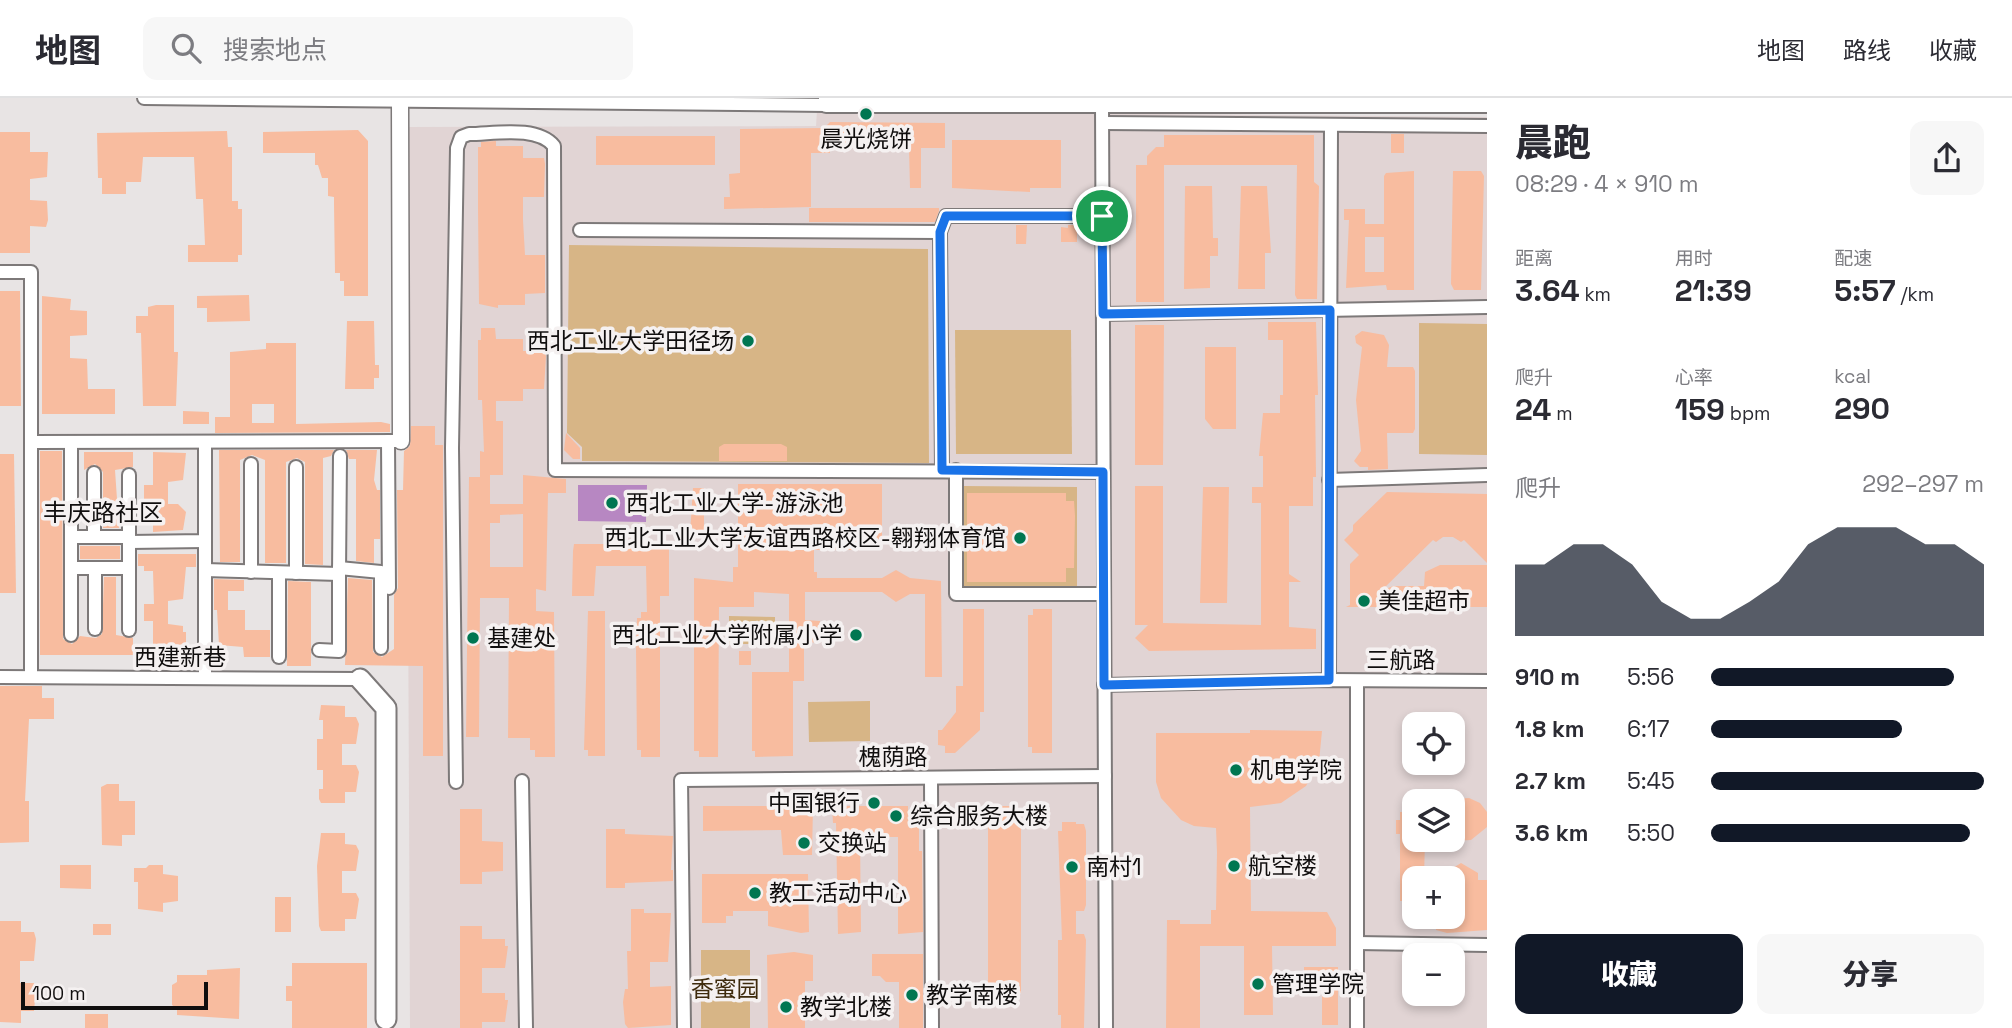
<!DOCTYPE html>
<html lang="zh">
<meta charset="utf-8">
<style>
:root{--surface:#fff;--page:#f7f7f7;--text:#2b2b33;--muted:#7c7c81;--line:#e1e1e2;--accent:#111827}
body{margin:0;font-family:"Space Grotesk","Noto Sans SC",sans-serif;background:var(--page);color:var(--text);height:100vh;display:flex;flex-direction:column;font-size:26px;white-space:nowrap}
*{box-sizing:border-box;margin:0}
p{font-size:23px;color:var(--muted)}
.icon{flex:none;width:38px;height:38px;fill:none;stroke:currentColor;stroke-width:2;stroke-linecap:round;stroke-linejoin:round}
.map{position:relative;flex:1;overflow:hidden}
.panel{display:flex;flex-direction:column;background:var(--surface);width:525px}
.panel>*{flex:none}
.controls{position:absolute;left:1402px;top:614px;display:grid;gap:14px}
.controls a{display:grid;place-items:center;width:63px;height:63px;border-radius:14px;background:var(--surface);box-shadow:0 4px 10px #0003;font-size:35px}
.scale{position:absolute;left:21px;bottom:18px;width:187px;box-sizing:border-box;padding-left:7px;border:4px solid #100e0e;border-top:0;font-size:19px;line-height:24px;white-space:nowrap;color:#100e0e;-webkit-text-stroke:5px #f5f1f1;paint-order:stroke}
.pin{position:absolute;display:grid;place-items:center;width:60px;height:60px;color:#fff;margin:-30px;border:4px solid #fff;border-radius:50%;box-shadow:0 2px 7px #0007}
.round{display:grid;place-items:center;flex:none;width:74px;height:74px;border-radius:14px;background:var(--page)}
.summary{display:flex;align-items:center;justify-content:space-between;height:119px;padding:0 28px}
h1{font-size:38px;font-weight:800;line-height:52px}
.stats{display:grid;grid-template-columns:repeat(3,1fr);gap:10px;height:119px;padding:7px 28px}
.stats div{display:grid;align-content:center}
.stats b{font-size:30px;font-weight:800}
.stats small{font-size:19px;font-weight:400}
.stats p{font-size:19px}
.chart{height:196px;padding:14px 28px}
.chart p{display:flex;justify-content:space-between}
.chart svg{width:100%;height:126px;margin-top:7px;fill:var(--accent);opacity:.7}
.action{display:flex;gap:14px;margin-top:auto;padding:14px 28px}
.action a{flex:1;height:80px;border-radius:14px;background:var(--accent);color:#fff;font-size:28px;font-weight:800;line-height:80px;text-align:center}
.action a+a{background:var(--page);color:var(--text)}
ul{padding:0 28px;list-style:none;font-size:23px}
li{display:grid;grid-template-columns:112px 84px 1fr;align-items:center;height:52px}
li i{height:18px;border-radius:9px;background:var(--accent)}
header{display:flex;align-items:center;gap:42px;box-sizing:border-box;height:98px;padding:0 35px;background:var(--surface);border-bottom:2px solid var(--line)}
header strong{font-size:33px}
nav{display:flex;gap:38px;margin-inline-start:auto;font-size:24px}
.search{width:490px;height:63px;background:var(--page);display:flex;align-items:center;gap:18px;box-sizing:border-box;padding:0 24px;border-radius:14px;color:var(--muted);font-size:26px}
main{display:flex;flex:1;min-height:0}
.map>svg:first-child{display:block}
.built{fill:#e1d4d4;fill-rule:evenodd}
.green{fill:#d7b586}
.water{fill:#b787c2}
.building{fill:#f8bc9f;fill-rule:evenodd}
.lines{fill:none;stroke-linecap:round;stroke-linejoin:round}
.minor-casing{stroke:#7d7979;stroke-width:16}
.tertiary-casing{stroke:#7d7979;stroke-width:18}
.secondary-casing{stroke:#7d7979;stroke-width:19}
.primary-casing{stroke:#7d7979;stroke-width:23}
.minor{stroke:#fff;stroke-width:12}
.tertiary{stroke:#fff;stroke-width:14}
.secondary{stroke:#fff;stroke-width:16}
.primary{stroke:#fff;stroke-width:19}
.route-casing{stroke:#fff;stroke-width:14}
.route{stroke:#1a73e8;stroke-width:9}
.poi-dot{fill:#007651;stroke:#f5f1f1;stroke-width:2.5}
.labels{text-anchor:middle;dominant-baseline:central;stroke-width:7;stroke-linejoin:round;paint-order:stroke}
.poi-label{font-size:23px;fill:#100e0e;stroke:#f5f1f1;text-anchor:start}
.street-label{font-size:23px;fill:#100e0e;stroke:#f5f1f1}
.park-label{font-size:23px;fill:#3e2b0d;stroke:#f5f1f1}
.neighbourhood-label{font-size:24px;fill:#100e0e;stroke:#f5f1f1}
</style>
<header>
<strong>地图</strong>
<div class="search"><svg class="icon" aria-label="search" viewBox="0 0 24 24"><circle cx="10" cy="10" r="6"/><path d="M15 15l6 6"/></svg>搜索地点</div>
<nav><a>地图</a><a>路线</a><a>收藏</a></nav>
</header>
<main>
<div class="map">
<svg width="1487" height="930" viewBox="0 0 1487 930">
<rect width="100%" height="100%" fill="#e8e4e4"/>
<path class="built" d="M817 13 1487 19V930H410L406 29 816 28ZM1414 626H1452V665H1414ZM1414 704H1452V742H1414ZM1414 780H1452V819H1414ZM1414 858H1452V896H1414Z"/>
<g class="green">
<path d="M569 147 928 151 929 365 582 363V349L567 335Z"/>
<path d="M1419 225 1487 226V357L1419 356Z"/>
<path d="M955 232H1071L1072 356H956Z"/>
<path d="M963 388 1077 389V492L963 491Z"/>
<path d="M729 518 775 519V546H729Z"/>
<path d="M870 603V643L809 644 808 604Z"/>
<rect x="701" y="852" width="49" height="78"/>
</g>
<path class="water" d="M578 387H647L646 424 578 423Z"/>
<g class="building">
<path d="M830 24 945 25V50H921V90H910L909 50 830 49V55H811V109L724 111V99H730L729 76 740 75V31L824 30Z"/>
<path d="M358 32 368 43V198H344V183H340V175H335L334 106V99L328 98V80H322L318 67H315V55H263V34Z"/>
<path d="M227 33 228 49H232V103H238V111H242V157H238V164H188V147H205L203 101H196L194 59H143L141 84H126V96H102V80H98L97 35Z"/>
<path d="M0 34H30V54H48L47 79 30 81V102L47 103 48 122 46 129 30 128V155H0Z"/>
<rect x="1391" y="36" width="13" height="19"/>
<path d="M1164 37H1314V84L1319 88 1317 201H1297L1295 197 1297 67H1164V204H1136V67H1147V58L1156 49H1164Z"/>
<rect x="596" y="38" width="119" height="29"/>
<path d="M952 42H1061V90H1030V94L952 90Z"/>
<path d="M496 43V48H523V60H544L545 66 544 99H523V122L525 157H545V195L525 196V207H498V210L479 206 478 110V49H481V44Z"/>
<path d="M1414 73V192H1387L1386 187 1346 190 1349 122H1344V111H1365V126H1384V78L1386 75ZM1365 139H1384V174H1365Z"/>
<path d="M1453 73H1481L1484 78 1481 192H1454L1451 186Z"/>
<path d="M1185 88H1212L1213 140H1218V158H1210V190L1184 191Z"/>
<path d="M1241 88H1267L1271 155H1265V191H1238Z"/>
<path d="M809 110H939V113L935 124H809Z"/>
<path d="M1016 127H1027L1026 146H1016Z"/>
<path d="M1068 127H1077V144H1061V129L1068 130Z"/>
<path d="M0 193H20L21 308H0Z"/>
<path d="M249 197 250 223 207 224V210H197V198Z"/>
<path d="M42 198 71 201 70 212 87 213V237L70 238V260L87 261 88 291H115V316H42Z"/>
<path d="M156 207H174V254H178L176 308H143L141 235H136V218H148V209Z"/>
<path d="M347 223H374L375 267H379V280H374V291H345Z"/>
<path d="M1268 224H1316L1318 297H1315L1316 379H1313V408H1289V476L1301 484H1289V529L1316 531V551L1149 553 1135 540 1148 527H1135V388H1163V525L1261 527V405H1252V389H1263V358H1259L1263 315H1280V297H1283V242H1268Z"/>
<path d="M1135 227H1164L1163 367H1135Z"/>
<path d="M481 230H495L496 241H523V253H544L546 258 544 291H523V303H496V323H503V377H490V406H523V377L566 381V395H548L546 493 536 491V513L554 514 555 659H535V652H530V640H508L509 500H480L479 639H466L469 379H480V353L484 354 482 302H478V242H481ZM523 416V469H490V425H500V417Z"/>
<path d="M1362 233 1384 237 1389 247 1387 269H1413L1415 273V331L1413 335H1387L1388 371 1368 372V369H1360L1354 363 1361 353 1356 302 1362 249 1356 245 1355 238Z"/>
<path d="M266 245H296V326L381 324 390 326V334L215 335V319H230V254L266 251ZM252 306H274V325H252Z"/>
<path d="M1205 249H1236V331H1213L1205 321Z"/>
<path d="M183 313 209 314V326H183Z"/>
<path d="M411 328H435V347H443V658H423V568L345 567 348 480 372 482 373 554 382 559 394 551V497L398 490 397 392H403L404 353 410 348Z"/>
<path d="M566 335 580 350V361H573L564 352Z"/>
<path d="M724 346H781L787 349V363H719V349Z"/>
<path d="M219 352H334L331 358 323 360V467L305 466V364L297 360 286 364V465H265V362L252 357 240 362V464H220Z"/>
<path d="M346 352H377L374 382 377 392H380V441H374V465L356 463V361H349Z"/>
<path d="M40 353H62L63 541 72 546 80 538 96 540 102 536 104 479H116V537L133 540V557H40Z"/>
<path d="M84 354H133V369L115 372 119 430H103V374L95 366 84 372Z"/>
<path d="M153 354 186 355 183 382 168 384V406H178L186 414 183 432 153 434V404H144V387H153Z"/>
<path d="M0 356H14L16 495H0Z"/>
<path d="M738 386H882V452H814V474H817V480H882L896 472 910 480 941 483 942 579H925V496H910L896 504 882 494H805V522L820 523V544L804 545V583H793V658L755 659V653H752V574H789V496L754 494V509H719L718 659H699V653H694V480L733 484V469H738Z"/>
<path d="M1203 389H1229L1227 505H1200Z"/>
<path d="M693 390H704V436H690Z"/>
<path d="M1387 394 1487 396V465L1464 442 1461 444 1453 439H1443L1436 444 1433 442 1381 493 1393 488H1424L1425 474 1440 467H1487V509H1346L1350 507V466L1359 457 1344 442 1353 433V427Z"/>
<path d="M967 395H1066V403H1074L1075 418 1074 470H1066V484H967Z"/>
<path d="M659 443H669V498H660V659H641V652H637L636 549 637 520H641V514H647L646 468H596L594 498H572L573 453 574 446H659Z"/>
<rect x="80" y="448" width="40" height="13"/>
<path d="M138 456H196V469H186L183 501 168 503V526L183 528V534H186V557L153 555V523H144V506H154L153 473H144V468H138Z"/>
<path d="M214 481 244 482V493H228V512H245V532H270V559H244L243 549 219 547 217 512H214Z"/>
<path d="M288 483 311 484V568H287Z"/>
<path d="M963 511H984V614H980V632L955 655H945V648L938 647V632H942L956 614V588H963Z"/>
<path d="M1033 511H1052V655H1032V649H1028V517H1033Z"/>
<path d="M588 513H605V658H588V652H584Z"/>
<rect x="739" y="553" width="12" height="14"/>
<path d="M0 588H42V600H54V621H29L25 703H29V744L0 745Z"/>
<path d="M321 607 345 608V619H356L359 626 356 646H342V667H356L359 674 356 694H345V705H321L319 701V691H323V672H317V641H323V622H319Z"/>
<path d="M1250 632 1322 633 1319 664 1306 688 1281 705 1250 709 1251 813 1327 814 1336 830V848H1272L1273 917H1244V848H1200V930H1166L1167 822H1180V826H1211V812H1216L1217 754 1216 730 1194 728 1181 722 1161 700 1156 684V635H1250Z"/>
<path d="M107 686H119V703H135V737H122V748L102 747 101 689Z"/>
<path d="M1469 700 1480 705 1487 714V729L1471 742 1452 743 1453 701Z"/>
<path d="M703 708H813L812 757H783L781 732 703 733Z"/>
<path d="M832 708H908V714H914V727H919V753H922L923 834 898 836V739H860L861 834 838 836 836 725H833Z"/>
<path d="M999 708H1018V713H1021V895H1018V900H998V895H988V713H999Z"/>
<path d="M460 711H482V743L503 744V773L482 774V786H460Z"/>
<path d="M1400 714H1414V742H1425L1424 780H1414V803H1400V736H1396V722H1400Z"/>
<path d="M1062 724H1076V726H1084L1086 733V807L1084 813H1076V836H1084L1086 842 1084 930H1061V917H1058V842H1062L1058 733H1062Z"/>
<path d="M606 731H625V736L673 738 671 772H673V783L625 785V790H606Z"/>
<path d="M321 735H345V746L356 747 359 753 356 773H342V795H356L359 801 356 821H345V833H321L319 828 317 768Z"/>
<path d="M1461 765 1478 775V782H1487V832L1447 835 1436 832V819H1452V780H1437Z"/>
<path d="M60 767H91V791L60 790Z"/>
<path d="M149 767H163V776L178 778V803L163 805V814L138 811V784H134V770H146Z"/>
<path d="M702 776H808L809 834 801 835 768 828V813H733V818H726V825H702Z"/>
<rect x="275" y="799" width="16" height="35"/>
<path d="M631 811H644V815H671L668 864H650V889L671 888V927L628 930 625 926 623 904 625 891H628L627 853H631Z"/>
<path d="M0 823H21V834H34L36 841 34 863H20V885H34L36 891 34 913H21V925L0 924Z"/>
<rect x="93" y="826" width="18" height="11"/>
<path d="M460 828H482V841H505V848H508L505 870H482V895H505V902H508L505 924H482V930H460Z"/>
<path d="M794 854 813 857V883H805V930H768L767 857Z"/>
<path d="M872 856H923V930H899V884H886L880 878H872Z"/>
<path d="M292 865H367V930H292V903H286V888H292Z"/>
<path d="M1304 869H1338V927H1322V892H1304Z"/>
<path d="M240 870 239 921 177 917V911L172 907V887L177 884V877H207V872Z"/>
<rect x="85" y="916" width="23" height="14"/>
</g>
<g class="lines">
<g class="minor-casing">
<g id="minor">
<path d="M144 0 826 7"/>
<path d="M1102 7 1106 930"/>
<path d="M1103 25 1487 28"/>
<path d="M580 132 940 134 946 118H1103"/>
<path d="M940 134 942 372"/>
<path d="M0 174H31V579"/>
<path d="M1103 216 1487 209"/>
<path d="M388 343 389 490"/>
<path d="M32 344 401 343"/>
<path d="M251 366V474"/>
<path d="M956 372V496H1103"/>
<path d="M129 377V439"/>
<path d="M1329 382 1487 377"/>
<path d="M71 439V344"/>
<path d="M94 439V375"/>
<path d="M205 443V580"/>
<path d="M129 444 205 443V344"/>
<path d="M95 470V531"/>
<path d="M129 470V532"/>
<path d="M339 470 381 474V550"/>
<path d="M205 472 339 476 340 358"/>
<path d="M279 475V559"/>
<path d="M296 475V369"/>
<path d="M71 537V439H129V470H71"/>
<path d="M319 552 339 553V476"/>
<path d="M0 579 360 581"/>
<path d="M1329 582 1331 28"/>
<path d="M1357 583V930"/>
<path d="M1104 587 1329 582 1487 583"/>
<path d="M931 680 932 930"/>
<path d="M522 683 526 930"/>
<path d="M456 684 452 350 457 50 461 39 469 36C493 36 537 27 554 48L555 372 1103 374"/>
<path d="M1357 845 1487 847"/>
<path d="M684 930 681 682 1105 678"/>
</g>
</g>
<g class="tertiary-casing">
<path id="tertiary" d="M826 0V7H1487"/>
</g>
<g class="secondary-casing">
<path id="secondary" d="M400 3 401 343"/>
</g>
<g class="primary-casing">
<path id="primary" d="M360 581 386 610V921"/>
</g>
<use href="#minor" class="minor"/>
<use href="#tertiary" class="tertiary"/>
<use href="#secondary" class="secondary"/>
<use href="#primary" class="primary"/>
</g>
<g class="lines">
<g class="route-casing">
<path id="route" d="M946 118H1102L1103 216 1330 212 1329 582 1104 587 1103 374 942 372 940 134Z"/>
</g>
<use href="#route" class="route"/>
</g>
<g class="poi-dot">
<circle cx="866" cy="16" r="7"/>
<circle cx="748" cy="243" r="7"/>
<circle cx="612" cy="405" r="7"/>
<circle cx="1020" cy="440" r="7"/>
<circle cx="1364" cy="503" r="7"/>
<circle cx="856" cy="537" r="7"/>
<circle cx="473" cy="540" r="7"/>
<circle cx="1236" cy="672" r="7"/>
<circle cx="874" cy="705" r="7"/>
<circle cx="896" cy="718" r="7"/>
<circle cx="804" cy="745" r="7"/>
<circle cx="1234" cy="768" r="7"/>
<circle cx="1072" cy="769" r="7"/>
<circle cx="755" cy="795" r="7"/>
<circle cx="1258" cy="886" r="7"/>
<circle cx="912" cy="897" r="7"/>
<circle cx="786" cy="909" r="7"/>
</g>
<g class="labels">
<g class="poi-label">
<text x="866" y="41" text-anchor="middle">晨光烧饼</text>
<text x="734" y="243" text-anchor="end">西北工业大学田径场</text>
<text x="626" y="405">西北工业大学-游泳池</text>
<text x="1006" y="440" text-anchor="end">西北工业大学友谊西路校区-翱翔体育馆</text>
<text x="1378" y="503">美佳超市</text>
<text x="842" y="537" text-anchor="end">西北工业大学附属小学</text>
<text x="487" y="540">基建处</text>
<text x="1250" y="672">机电学院</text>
<text x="860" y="705" text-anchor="end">中国银行</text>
<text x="910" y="718">综合服务大楼</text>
<text x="818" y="745">交换站</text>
<text x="1248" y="768">航空楼</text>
<text x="1086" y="769">南村1</text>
<text x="769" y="795">教工活动中心</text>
<text x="1272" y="886">管理学院</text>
<text x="926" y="897">教学南楼</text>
<text x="800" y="909">教学北楼</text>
</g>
<g class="street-label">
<text x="180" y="559">西建新巷</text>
<text x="1401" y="562">三航路</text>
<text x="893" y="659">槐荫路</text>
</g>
<g class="park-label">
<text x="725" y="891">香蜜园</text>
</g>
<g class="neighbourhood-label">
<text x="103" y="414">丰庆路社区</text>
</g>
</g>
</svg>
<div class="controls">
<a><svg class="icon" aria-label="locate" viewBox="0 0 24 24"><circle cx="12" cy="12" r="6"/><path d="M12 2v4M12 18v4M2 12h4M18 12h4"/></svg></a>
<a><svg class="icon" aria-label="layers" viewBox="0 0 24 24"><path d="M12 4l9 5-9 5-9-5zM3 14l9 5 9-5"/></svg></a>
<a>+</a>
<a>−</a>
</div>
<div class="scale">100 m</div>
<div class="pin" style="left:1102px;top:118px;background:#1e9e55"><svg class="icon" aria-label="arrive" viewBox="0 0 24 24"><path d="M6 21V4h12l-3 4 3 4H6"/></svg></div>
</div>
<section class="panel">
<div class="summary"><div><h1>晨跑</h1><p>08:29 · 4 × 910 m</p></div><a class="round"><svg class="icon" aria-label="share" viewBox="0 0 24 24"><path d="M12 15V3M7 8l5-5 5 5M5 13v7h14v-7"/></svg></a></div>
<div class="stats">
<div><p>距离</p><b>3.64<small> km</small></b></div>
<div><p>用时</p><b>21:39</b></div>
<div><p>配速</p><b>5:57<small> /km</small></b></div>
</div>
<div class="stats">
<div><p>爬升</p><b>24<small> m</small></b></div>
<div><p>心率</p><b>159<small> bpm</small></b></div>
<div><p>kcal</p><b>290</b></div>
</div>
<div class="chart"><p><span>爬升</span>292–297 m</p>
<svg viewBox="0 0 160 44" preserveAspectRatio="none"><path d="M0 44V19L10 19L20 12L30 12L40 19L50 32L60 38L70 38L80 32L90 25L100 12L110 6L120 6L130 6L140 12L150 12L160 19V44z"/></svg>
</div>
<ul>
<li><b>910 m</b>5:56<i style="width:89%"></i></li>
<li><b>1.8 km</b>6:17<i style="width:70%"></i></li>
<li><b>2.7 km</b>5:45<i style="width:100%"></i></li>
<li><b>3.6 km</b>5:50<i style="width:95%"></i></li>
</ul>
<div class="action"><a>收藏</a><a>分享</a></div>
</section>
</main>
